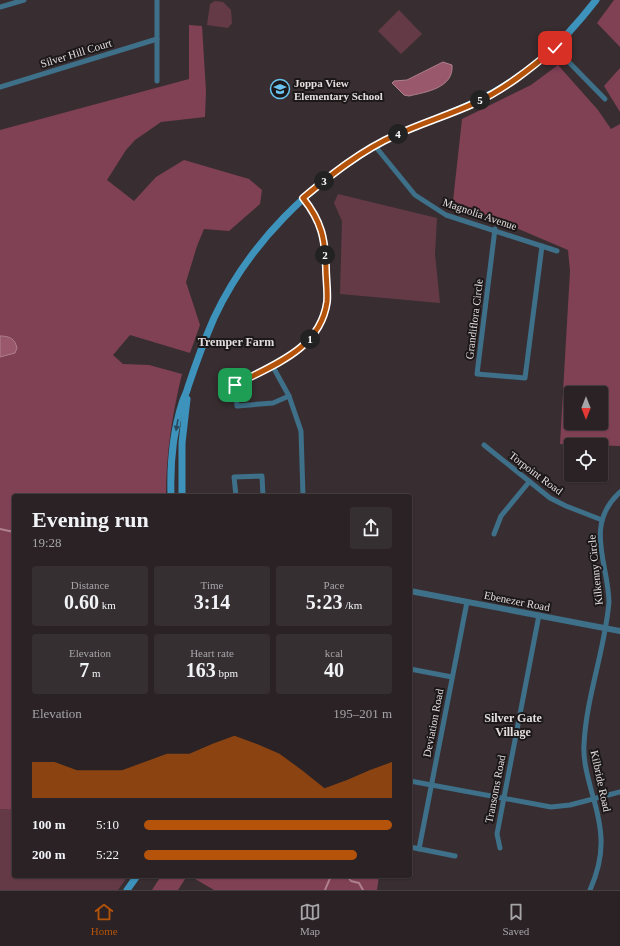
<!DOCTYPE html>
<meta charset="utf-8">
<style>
:root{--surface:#2a2225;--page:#362f32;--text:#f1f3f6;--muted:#a5a4a7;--line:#463f42;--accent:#b45309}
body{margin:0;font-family:"Times New Roman",serif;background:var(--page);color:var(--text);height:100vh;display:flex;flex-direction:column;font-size:15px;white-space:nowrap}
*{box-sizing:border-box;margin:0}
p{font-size:13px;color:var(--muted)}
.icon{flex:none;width:22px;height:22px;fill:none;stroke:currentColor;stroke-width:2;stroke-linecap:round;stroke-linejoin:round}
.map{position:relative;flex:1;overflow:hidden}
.sheet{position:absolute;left:12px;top:494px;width:400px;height:384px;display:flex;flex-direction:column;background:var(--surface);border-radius:4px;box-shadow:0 1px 3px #0004,0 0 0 1px var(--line)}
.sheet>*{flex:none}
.needle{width:26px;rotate:180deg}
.controls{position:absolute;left:564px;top:386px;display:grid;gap:8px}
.controls a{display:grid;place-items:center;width:44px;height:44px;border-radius:4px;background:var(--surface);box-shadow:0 1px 3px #0004,0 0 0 1px var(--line);font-size:20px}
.pin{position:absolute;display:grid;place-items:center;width:34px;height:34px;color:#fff;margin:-17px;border-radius:8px;box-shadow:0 2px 6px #0006}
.km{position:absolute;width:20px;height:20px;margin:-10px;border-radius:50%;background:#222;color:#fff;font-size:11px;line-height:20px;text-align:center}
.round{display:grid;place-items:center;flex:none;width:42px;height:42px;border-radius:4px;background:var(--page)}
.overview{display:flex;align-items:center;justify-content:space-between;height:68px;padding:0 20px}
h1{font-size:22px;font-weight:600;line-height:30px}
.stats{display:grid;grid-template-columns:repeat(3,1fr);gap:6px;height:68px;padding:4px 20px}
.stats div{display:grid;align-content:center;border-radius:4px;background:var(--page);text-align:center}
.stats b{font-size:20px;font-weight:600}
.stats small{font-size:11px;font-weight:400}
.stats p{font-size:11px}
.chart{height:112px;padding:8px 20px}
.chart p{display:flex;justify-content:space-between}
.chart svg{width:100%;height:72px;margin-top:4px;fill:var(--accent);opacity:.7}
ul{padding:0 20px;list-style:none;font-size:13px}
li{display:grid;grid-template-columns:64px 48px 1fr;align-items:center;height:30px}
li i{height:10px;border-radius:5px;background:var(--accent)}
.menu{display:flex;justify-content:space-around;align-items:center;height:56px;border-top:1px solid var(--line);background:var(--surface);font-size:11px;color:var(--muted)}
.menu a{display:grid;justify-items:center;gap:2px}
.menu .on{color:var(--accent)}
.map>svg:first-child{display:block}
.green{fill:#643a47}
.forest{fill:#804155;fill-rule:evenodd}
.water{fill:#99586c;stroke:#af808e}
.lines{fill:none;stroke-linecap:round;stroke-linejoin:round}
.stream{stroke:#af808e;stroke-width:2}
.minor{stroke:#3e7089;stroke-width:5}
.tertiary{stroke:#3e7089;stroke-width:6}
.secondary{stroke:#3d93bb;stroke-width:7}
.oneway{fill:#29495a}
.route-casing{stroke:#fff;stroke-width:8}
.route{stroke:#b45309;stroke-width:5}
.labels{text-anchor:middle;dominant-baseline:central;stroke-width:4;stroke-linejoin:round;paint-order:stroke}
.street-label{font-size:11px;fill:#e3ddde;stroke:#1c1819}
.poi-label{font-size:11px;font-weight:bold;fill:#e3ddde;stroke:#1c1819;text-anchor:start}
.neighbourhood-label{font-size:12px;font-weight:bold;fill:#e3ddde;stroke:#1c1819}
</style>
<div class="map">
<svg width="620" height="890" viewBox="0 0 620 890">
<rect width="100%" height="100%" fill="#382e31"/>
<g class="green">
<path d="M215 1 223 2 231 10 232 23 228 28 207 25 210 4Z"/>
<path d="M399 10 422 34 401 54 378 31Z"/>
<path d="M338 194 437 218 435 254 440 303 340 294 342 221 334 203Z"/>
<path d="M0 809 14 810V876H128L118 890H0Z"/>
</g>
<g class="forest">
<path d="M614 0H620V47L597 23Z"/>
<path d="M189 25 202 26 206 91 205 117 161 122 135 140 126 150 107 180 134 201 156 177 184 160 249 179 262 190 260 204 229 231 204 229 197 246 186 282 200 325 190 353 130 335 113 355 123 364 149 365 182 374C172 415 166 454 166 496H14V810L0 809V357L15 353 4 336H0V130L189 79Z"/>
<path d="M558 65 598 110 611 129 620 124V446L560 444 570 271 568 250 453 201 462 119 531 85ZM571 393H601V423H571Z"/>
<path d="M620 68V112L604 86Z"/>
<path d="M161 876H187L178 890H152Z"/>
<path d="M190 876H379L377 890H214Z"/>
</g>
<g class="water">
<path d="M443 62 452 65C454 88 426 92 409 96L404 95 392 83 394 81 407 80Z"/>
<path d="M0 336C10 336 15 339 17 348L15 353 0 357Z"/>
</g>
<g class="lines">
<g class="stream">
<path d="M0 529 14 532"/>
<path d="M347 876 351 881 359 883 363 890"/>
<path d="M325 890 331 876"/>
</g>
<g class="minor">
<path d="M0 7 24 0"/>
<path d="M555 48 605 99"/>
<path d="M157 81V0"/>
<path d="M0 87 157 39"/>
<path d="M375 146 415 195 446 215 557 251"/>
<path d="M495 229 477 374 525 378 542 246"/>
<path d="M272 365 289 396 301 431 303 496"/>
<path d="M289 396 273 403 237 406 235 385C272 365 319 350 327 302 328 291 326 279 326 268 325 238 322 222 303 198"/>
<path d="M484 445 550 498 566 506 602 520"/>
<path d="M236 496 234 477 262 476 263 496"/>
<path d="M494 534 501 516 529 482"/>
<path d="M410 669 452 677"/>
<path d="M410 781 551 807 570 805 620 792"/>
<path d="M410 847 455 856"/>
<path d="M500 848 497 834 539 615"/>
<path d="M419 849 467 602"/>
<path d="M590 890C606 854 603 830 592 793 588 778 583 761 584 745 586 697 605 650 609 602 608 562 584 525 620 492"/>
</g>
<path class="tertiary" d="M410 591 620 631"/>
<g class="secondary">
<path d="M171 496C170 465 173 432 182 403 184 397 187 392 188 387 196 363 204 341 214 318 249 243 310 183 382 142 412 126 445 117 475 102 526 78 562 44 596 0"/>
<path d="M182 496V443L187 399"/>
<path d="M127 890 137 876"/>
</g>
</g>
<defs><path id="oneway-solid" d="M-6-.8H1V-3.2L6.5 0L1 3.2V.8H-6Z"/></defs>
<use class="oneway" href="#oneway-solid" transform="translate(177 425) rotate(100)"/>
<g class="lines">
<g class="route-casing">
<path id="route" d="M235 385C272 365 320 350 327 302 328 291 326 279 326 268 325 239 322 222 303 198 332 174 362 150 396 135 422 123 449 115 475 103 505 89 530 69 555 48"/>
</g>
<use href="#route" class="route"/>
</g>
<defs>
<g id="school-ring" transform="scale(1)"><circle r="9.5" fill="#1c1819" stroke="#69c4f0" stroke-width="1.5"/><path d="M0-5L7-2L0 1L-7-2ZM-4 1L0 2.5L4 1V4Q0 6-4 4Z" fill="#69c4f0"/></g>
</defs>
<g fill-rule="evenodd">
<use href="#school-ring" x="280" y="89"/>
</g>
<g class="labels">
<g class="street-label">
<text transform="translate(76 53) rotate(-17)">Silver Hill Court</text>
<text transform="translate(480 214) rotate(19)">Magnolia Avenue</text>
<text transform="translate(474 319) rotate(-83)">Grandiflora Circle</text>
<text transform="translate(536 473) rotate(37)">Torpoint Road</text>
<text transform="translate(595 570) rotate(-96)">Kilkenny Circle</text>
<text transform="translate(517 601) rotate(11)">Ebenezer Road</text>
<text transform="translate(433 723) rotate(-79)">Deviation Road</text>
<text transform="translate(601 781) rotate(78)">Kilbride Road</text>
<text transform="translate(495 789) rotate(-79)">Transoms Road</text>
</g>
<g class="poi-label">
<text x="294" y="83">Joppa View<tspan x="294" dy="13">Elementary School</tspan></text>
</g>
<g class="neighbourhood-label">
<text x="236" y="342">Tremper Farm</text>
<text x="513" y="718">Silver Gate<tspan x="513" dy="14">Village</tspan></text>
</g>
</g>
</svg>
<div class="controls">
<a><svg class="needle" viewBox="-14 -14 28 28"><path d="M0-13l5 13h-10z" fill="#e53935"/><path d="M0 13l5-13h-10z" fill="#a5a4a7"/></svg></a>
<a><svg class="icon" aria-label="locate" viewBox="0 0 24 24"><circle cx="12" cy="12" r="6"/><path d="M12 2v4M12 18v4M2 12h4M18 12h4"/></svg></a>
</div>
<div class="pin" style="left:235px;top:385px;background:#1e9e55"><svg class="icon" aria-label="arrive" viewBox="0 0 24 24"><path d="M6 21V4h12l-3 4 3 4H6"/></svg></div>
<div class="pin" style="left:555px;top:48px;background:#d93025"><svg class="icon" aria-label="check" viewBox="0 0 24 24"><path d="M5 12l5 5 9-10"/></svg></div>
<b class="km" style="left:310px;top:339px">1</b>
<b class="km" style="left:325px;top:255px">2</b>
<b class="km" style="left:324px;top:181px">3</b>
<b class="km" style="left:398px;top:134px">4</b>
<b class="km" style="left:480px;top:100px">5</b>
<section class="sheet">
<div class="overview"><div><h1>Evening run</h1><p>19:28</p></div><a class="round"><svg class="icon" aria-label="share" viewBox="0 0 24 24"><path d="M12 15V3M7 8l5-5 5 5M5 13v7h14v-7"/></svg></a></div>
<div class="stats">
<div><p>Distance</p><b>0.60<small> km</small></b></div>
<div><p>Time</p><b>3:14</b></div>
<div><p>Pace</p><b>5:23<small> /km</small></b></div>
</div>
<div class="stats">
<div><p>Elevation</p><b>7<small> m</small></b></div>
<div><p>Heart rate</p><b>163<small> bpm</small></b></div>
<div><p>kcal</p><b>40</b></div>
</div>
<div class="chart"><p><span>Elevation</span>195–201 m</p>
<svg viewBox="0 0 160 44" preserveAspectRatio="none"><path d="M0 44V22L10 22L20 27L30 27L40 27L50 22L60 17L70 17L80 11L90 6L100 11L110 17L120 27L130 38L140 33L150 27L160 22V44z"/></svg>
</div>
<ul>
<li><b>100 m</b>5:10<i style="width:100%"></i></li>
<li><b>200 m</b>5:22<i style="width:86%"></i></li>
</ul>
</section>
</div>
<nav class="menu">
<a class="on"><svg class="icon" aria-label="home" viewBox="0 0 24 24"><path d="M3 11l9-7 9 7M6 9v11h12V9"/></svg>Home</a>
<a><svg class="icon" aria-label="map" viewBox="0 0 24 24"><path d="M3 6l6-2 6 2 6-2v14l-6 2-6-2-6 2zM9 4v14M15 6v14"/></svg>Map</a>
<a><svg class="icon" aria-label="saved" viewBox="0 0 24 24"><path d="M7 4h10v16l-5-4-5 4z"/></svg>Saved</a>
</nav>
